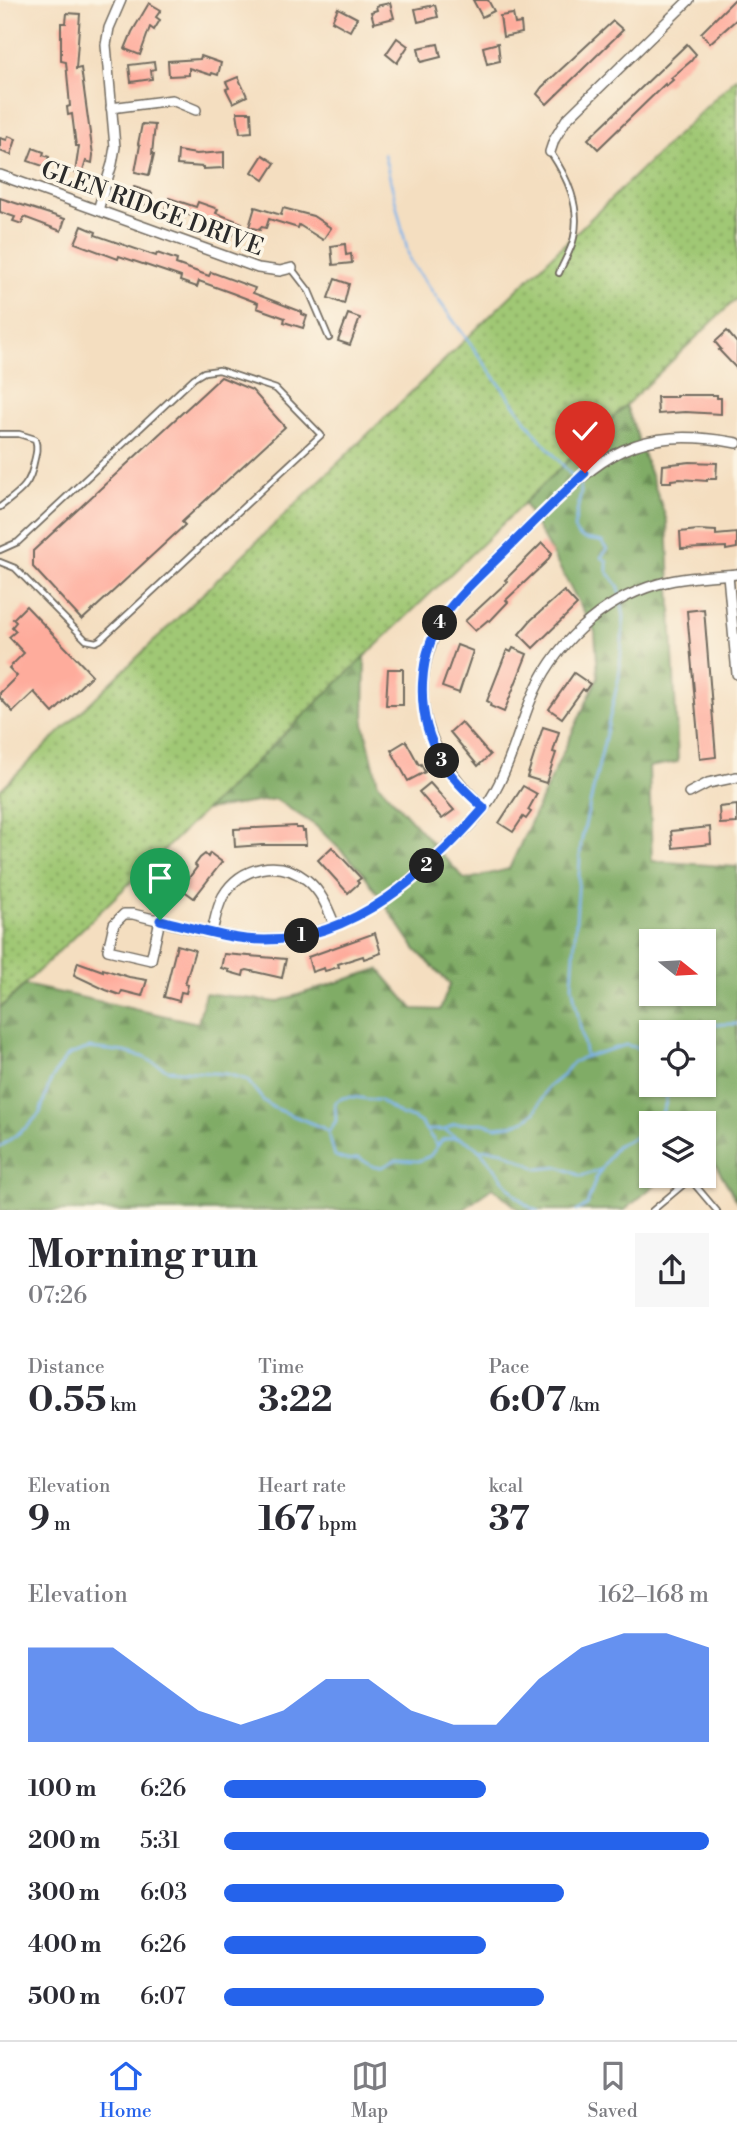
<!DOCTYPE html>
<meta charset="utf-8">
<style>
:root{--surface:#fff;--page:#f7f7f7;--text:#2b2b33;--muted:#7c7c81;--line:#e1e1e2;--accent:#2563eb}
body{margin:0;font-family:"Libre Bodoni",serif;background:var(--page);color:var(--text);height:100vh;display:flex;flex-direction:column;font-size:26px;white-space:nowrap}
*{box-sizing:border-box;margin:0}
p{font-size:23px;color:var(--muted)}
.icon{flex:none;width:38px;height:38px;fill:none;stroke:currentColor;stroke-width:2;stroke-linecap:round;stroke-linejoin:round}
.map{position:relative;height:1210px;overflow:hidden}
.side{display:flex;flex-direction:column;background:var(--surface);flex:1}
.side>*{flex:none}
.needle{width:46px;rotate:108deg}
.fabs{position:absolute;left:639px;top:929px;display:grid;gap:14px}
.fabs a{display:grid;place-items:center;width:77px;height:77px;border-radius:0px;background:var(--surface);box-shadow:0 2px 5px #0004;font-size:35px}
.pin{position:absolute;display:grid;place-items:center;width:60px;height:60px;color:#fff;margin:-72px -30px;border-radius:50% 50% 50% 0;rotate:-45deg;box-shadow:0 0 7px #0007}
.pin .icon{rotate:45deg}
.km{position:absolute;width:35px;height:35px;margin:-18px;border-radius:50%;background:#222;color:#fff;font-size:19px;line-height:35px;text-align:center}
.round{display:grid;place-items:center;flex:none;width:74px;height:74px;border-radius:0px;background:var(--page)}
.summary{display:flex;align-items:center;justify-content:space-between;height:119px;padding:0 28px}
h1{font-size:38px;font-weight:700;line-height:52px}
.stats{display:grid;grid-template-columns:repeat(3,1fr);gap:10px;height:119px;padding:7px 28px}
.stats div{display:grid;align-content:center}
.stats b{font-size:35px;font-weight:700}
.stats small{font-size:19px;font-weight:400}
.stats p{font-size:19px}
.chart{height:196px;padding:14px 28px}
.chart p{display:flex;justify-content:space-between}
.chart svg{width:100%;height:126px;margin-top:7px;fill:var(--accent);opacity:.7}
ul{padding:0 28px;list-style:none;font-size:23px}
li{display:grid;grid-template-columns:112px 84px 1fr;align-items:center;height:52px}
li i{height:18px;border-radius:9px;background:var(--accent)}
.dock{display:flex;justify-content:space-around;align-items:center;height:98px;border-top:2px solid var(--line);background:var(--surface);font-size:19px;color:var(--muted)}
.dock a{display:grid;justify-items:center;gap:4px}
.dock .selected{color:var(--accent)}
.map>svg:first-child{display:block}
.grass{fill:url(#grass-dots);stroke:#667a50;stroke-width:2}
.forest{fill:url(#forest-firs);stroke:#566c48;stroke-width:2;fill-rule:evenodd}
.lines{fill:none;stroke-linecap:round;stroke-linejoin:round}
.stream{stroke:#7bb3eb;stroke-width:2.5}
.building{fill:#feac9c}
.lane-casing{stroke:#716a5f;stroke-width:8}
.street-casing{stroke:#716a5f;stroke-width:12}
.lane{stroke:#fff;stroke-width:4.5}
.street{stroke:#fff;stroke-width:9}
.route-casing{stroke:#fff;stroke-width:14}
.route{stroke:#2563eb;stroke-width:9}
.labels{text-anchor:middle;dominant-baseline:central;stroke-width:7;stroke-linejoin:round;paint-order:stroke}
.street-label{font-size:24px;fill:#2b2b2b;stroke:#fcf5e5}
</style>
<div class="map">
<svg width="737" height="1211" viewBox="0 0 737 1211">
<defs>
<pattern id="grass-dots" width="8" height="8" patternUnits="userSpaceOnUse" patternTransform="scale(1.75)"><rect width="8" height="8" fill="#a0c874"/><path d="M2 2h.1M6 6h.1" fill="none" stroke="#83a35f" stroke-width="1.8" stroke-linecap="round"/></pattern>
<pattern id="forest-firs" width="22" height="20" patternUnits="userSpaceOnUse" patternTransform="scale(1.75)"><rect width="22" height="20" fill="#80ac66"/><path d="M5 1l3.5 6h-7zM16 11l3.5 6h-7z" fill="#698c54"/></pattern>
</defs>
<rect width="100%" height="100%" fill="#fcf5e5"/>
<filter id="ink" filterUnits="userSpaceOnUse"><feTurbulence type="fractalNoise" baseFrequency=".0143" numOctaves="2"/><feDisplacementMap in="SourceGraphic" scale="14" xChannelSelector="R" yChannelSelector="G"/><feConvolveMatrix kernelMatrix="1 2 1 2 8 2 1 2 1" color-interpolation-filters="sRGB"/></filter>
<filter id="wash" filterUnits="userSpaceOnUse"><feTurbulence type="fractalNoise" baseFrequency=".00686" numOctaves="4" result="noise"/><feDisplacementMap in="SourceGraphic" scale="28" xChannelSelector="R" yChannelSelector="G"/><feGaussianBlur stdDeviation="1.57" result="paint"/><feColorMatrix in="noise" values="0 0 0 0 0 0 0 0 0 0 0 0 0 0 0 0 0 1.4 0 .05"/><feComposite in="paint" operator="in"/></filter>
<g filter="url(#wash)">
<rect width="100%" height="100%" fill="#f4dec0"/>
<path class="grass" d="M737 77V298L0 1008V790Z"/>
<path class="forest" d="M626 405 667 521 678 762 649 767 652 861 736 867 737 866V1201L704 1145V1124H651V1176H665L625 1210H519L493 1187 463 1210 0 1211V1008L25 985 198 1023 205 993 276 1002 379 969 413 1009 440 1010 450 984 416 950 362 871 316 826 275 799 206 810 365 656 364 724 378 783 465 880 509 869 598 677 595 632 524 503ZM651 942H704V994H651ZM651 1032H704V1085H651Z"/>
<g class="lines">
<g class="stream">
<path d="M384 154 410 261 536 434 579 484 581 491 574 528C579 543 591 538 602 542L607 550 601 557 607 561V571L619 587 624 617 619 677 581 843 572 985 586 1056"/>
<path d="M678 1032C699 1023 715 1024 737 1024"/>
<path d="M654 1124C664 1112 669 1101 666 1085"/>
<path d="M427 1130H444L454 1124 482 1123 496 1127 512 1125 525 1120 535 1112 547 1088 563 1075 572 1063 581 1058 626 1045 651 1051"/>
<path d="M445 1130 457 1138"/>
<path d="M329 1131 336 1121 335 1103C347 1091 364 1101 379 1100L401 1115 413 1118 421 1123 437 1145"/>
<path d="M0 1147 28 1126 40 1113 50 1082 64 1060 69 1055 89 1048 125 1052 143 1057 168 1070 227 1074 247 1080 263 1100 272 1107 323 1128 328 1132 335 1156C343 1160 349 1161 359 1158L374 1167H382L396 1160 418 1161 430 1156 442 1140C447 1139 453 1137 458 1138 489 1143 507 1201 538 1211"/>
<path d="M478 1150 491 1149 503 1151 538 1169 560 1167 581 1176 600 1170"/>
<path d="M576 1211 587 1205 596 1178 616 1146 638 1136 651 1127"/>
</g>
</g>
<g id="blocks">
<g class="building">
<path d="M473 0H488L494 11 482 17Z"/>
<path d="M734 0H737V19L710 43 701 33Z"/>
<path d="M149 3 161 10 156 17 160 20 154 30 150 27 140 55 125 49 132 32Z"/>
<path d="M390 3 394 18 374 23 371 12 377 10 376 6Z"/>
<path d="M435 5 438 17 418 22 415 9Z"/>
<path d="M338 8 357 18 350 31 332 21Z"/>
<path d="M67 13 80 14 76 69 81 68 93 155 92 163 86 161 82 174 75 173 79 146H76L72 114 68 115 67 107 70 106 66 62 61 61V23H66Z"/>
<path d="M513 14 515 24 521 23 522 33 503 37 500 16Z"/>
<path d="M613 21 623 30 547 104 537 94 542 87Z"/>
<path d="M397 38 408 46 397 63 386 54Z"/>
<path d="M498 43 500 61 487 64 483 47Z"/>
<path d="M438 44 441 57 421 62 418 48Z"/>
<path d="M687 44 696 54 691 61 671 78 673 80 666 86 665 84 598 149 588 139Z"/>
<path d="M201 56 221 63 218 75 212 73 211 75 189 68V75L169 76 168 61 200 59Z"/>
<path d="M154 62 155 69 151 70 152 79 131 82 129 65Z"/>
<path d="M238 77 247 96 233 103 226 89 229 88 226 82Z"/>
<path d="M237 112H251L252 132 240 133Z"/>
<path d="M142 124 155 125 152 154H154L149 175 135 172 140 145 138 144Z"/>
<path d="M8 136 16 139 11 155 0 151V138L7 140Z"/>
<path d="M33 148 44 152 43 155 49 157 46 167 28 161Z"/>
<path d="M178 151 196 154 224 152V168L203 169V167L177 165Z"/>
<path d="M263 155 275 163 264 180 252 172Z"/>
<path d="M134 187 152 193 148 206 129 199Z"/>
<path d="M0 198 65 219 61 231 24 217 22 224 13 221 15 217 0 212Z"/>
<path d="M169 198 196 207 198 202 218 209 216 213 242 223 238 235 233 233 232 235 217 230 219 225 186 214 185 217 179 214 178 217 164 212Z"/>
<path d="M255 207 281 215 283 208 313 216 331 228 323 240 299 225 298 228 269 219 266 228 261 227 260 230 249 227Z"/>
<path d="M82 226 96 232 95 235 156 256 157 253 177 260 176 264 209 276 211 272 255 288 253 293 302 312V314L307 316 303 328 284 322 285 318 257 308 258 303 232 293 199 281 197 287 180 281 181 277 119 256 118 259 75 243Z"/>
<path d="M345 244 346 255 351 254 352 263 333 265 331 246Z"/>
<path d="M335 279 349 284 344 304 328 298Z"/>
<path d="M348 314 360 318 350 345 338 341Z"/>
<path d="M727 331 737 343V369L719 350 721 349 715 342Z"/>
<path d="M221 377 252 390 285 427 182 522 185 525 82 620 33 567V551Z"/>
<path d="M676 395H717V398H721V414L685 412 658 414 657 397H676Z"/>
<path d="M690 462 717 463 716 479H707V481L680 479 671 480V482H662L663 465Z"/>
<path d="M698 530 716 531V535L737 533V548L726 550V547L681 549 680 532Z"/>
<path d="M542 543 552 553 547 561 506 600 508 602 490 621 488 620 475 631 465 621 507 582 505 580Z"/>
<path d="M564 591 577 605 533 648 519 634 531 620Z"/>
<path d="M26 606 92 675 53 713 34 692 13 712 0 698V693L17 676 9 668 24 653 9 637 16 631 12 627 16 622 13 619Z"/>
<path d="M704 609 716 757 700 759 687 611Z"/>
<path d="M457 645 473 651 459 693 442 687Z"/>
<path d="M513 648 527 654 504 712 490 706 491 703 487 701 507 650 511 652Z"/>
<path d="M388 669H403V705H386Z"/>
<path d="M574 673 590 684 585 691 583 689 562 718 549 709Z"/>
<path d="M461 722 490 755 478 766 450 732Z"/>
<path d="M543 727 559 732 553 752 556 753 546 783 527 777Z"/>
<path d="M406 741 419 765 421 764 425 772 408 781 391 750Z"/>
<path d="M430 783 454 810 442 819 419 792Z"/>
<path d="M523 786 537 794 528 810 531 812 526 819 523 817 513 832 499 823Z"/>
<path d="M737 805V823L720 824 719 807Z"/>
<path d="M296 826V828H302L303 831H305L306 845H262L235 847 234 829Z"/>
<path d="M710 827 711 844 673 848 671 831Z"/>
<path d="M332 847 361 878 357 881 359 883 348 893 318 860Z"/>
<path d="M210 853 222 862 194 898 183 890 185 887 183 886 197 867 195 865 200 858 205 854 208 857Z"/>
<path d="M375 933 381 953 364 959 363 956 338 964 339 967 325 971 324 968 312 972 308 957Z"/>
<path d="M177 945 195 950 185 984 188 985 186 993 181 992 179 1001 164 997Z"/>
<path d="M224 954 286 959 282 978 247 970 244 971 243 976 229 972V970L221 968Z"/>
<path d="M78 962 103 971V969L129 977 147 980 142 996 122 991 120 995 106 990 74 975Z"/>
</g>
</g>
</g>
<g filter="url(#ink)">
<use href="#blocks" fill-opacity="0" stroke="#716a5f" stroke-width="2"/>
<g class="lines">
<g class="lane-casing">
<g id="lane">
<path d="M551 153C567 177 581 206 574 237 572 249 564 261 559 273"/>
<path d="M292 269 309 291 329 338"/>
<path d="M0 434H19L35 439C38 447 36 454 34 462 30 487 19 492 0 507"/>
<path d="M0 550 18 542 194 378 204 372 219 370 276 389 321 435 100 640 96 642 86 640 15 568 0 562"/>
<path d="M652 1211 690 1179 717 1211"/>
</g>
</g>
<g class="street-casing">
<g id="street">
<path d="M111 108 172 100 196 110"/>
<path d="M550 152 554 140 566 120 689 0"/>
<path d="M0 175 258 268 280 271 292 268"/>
<path d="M98 210 112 164 115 147 106 45 109 28 121 0"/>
<path d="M728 575 737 674"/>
<path d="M689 793 708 783 737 777"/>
<path d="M484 808C422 751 401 685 448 610 472 581 500 556 527 529 599 459 630 423 737 443"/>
<path d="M160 920 151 960 108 950 114 924 124 914H133C171 923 209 935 247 939 318 946 382 908 432 861 454 840 480 819 495 791 511 763 518 732 530 702 552 646 600 601 658 584 683 577 711 576 737 574"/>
<path d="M212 932C215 920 217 907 223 896 241 866 279 858 307 880 322 892 328 909 335 926"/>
</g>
</g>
<use href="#lane" class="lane"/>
<use href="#street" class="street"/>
</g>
</g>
<g class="lines" filter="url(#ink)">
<g class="route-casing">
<path id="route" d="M160 920C194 928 230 940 265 940 355 940 429 871 484 808 468 794 452 779 441 760 414 714 416 652 449 609 465 588 486 570 505 551 531 525 558 498 585 473"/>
</g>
<use href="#route" class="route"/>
</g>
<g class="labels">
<g class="street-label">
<text transform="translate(152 209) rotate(20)">GLEN RIDGE DRIVE</text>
</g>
</g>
</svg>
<div class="fabs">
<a><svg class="needle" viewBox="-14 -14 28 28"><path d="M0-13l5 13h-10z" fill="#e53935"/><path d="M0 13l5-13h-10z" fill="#7c7c81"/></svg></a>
<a><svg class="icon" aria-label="locate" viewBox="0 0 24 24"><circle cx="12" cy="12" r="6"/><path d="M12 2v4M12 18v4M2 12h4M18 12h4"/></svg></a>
<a><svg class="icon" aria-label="layers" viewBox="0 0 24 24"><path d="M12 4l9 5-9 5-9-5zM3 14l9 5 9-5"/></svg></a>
</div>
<div class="pin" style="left:160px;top:920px;background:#1e9e55"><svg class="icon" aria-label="arrive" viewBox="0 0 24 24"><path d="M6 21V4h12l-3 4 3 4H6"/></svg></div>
<div class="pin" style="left:585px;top:473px;background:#d93025"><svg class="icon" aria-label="check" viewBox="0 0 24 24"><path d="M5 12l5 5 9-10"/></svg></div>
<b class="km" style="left:302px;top:936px">1</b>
<b class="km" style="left:427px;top:866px">2</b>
<b class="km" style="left:442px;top:761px">3</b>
<b class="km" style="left:440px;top:623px">4</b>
</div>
<section class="side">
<div class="summary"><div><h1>Morning run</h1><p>07:26</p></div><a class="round"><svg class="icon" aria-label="share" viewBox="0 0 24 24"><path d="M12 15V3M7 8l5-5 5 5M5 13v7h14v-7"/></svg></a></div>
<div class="stats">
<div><p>Distance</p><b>0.55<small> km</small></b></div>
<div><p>Time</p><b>3:22</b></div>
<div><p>Pace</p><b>6:07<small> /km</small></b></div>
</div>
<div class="stats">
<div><p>Elevation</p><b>9<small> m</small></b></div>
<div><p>Heart rate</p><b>167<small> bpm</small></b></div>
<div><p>kcal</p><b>37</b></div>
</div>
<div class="chart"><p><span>Elevation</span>162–168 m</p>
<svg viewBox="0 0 160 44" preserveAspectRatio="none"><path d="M0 44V11L10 11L20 11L30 22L40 33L50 38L60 33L70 22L80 22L90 33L100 38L110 38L120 22L130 11L140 6L150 6L160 11V44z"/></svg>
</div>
<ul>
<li><b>100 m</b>6:26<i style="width:54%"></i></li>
<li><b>200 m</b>5:31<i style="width:100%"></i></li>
<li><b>300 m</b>6:03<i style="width:70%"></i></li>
<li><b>400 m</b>6:26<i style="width:54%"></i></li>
<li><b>500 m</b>6:07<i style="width:66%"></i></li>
</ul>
</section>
<nav class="dock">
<a class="selected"><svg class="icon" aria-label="home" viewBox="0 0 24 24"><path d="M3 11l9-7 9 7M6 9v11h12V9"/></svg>Home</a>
<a><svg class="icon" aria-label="map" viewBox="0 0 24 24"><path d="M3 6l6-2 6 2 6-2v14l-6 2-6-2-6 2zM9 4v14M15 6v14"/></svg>Map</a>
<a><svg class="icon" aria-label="saved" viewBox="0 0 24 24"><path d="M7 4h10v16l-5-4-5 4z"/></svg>Saved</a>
</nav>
